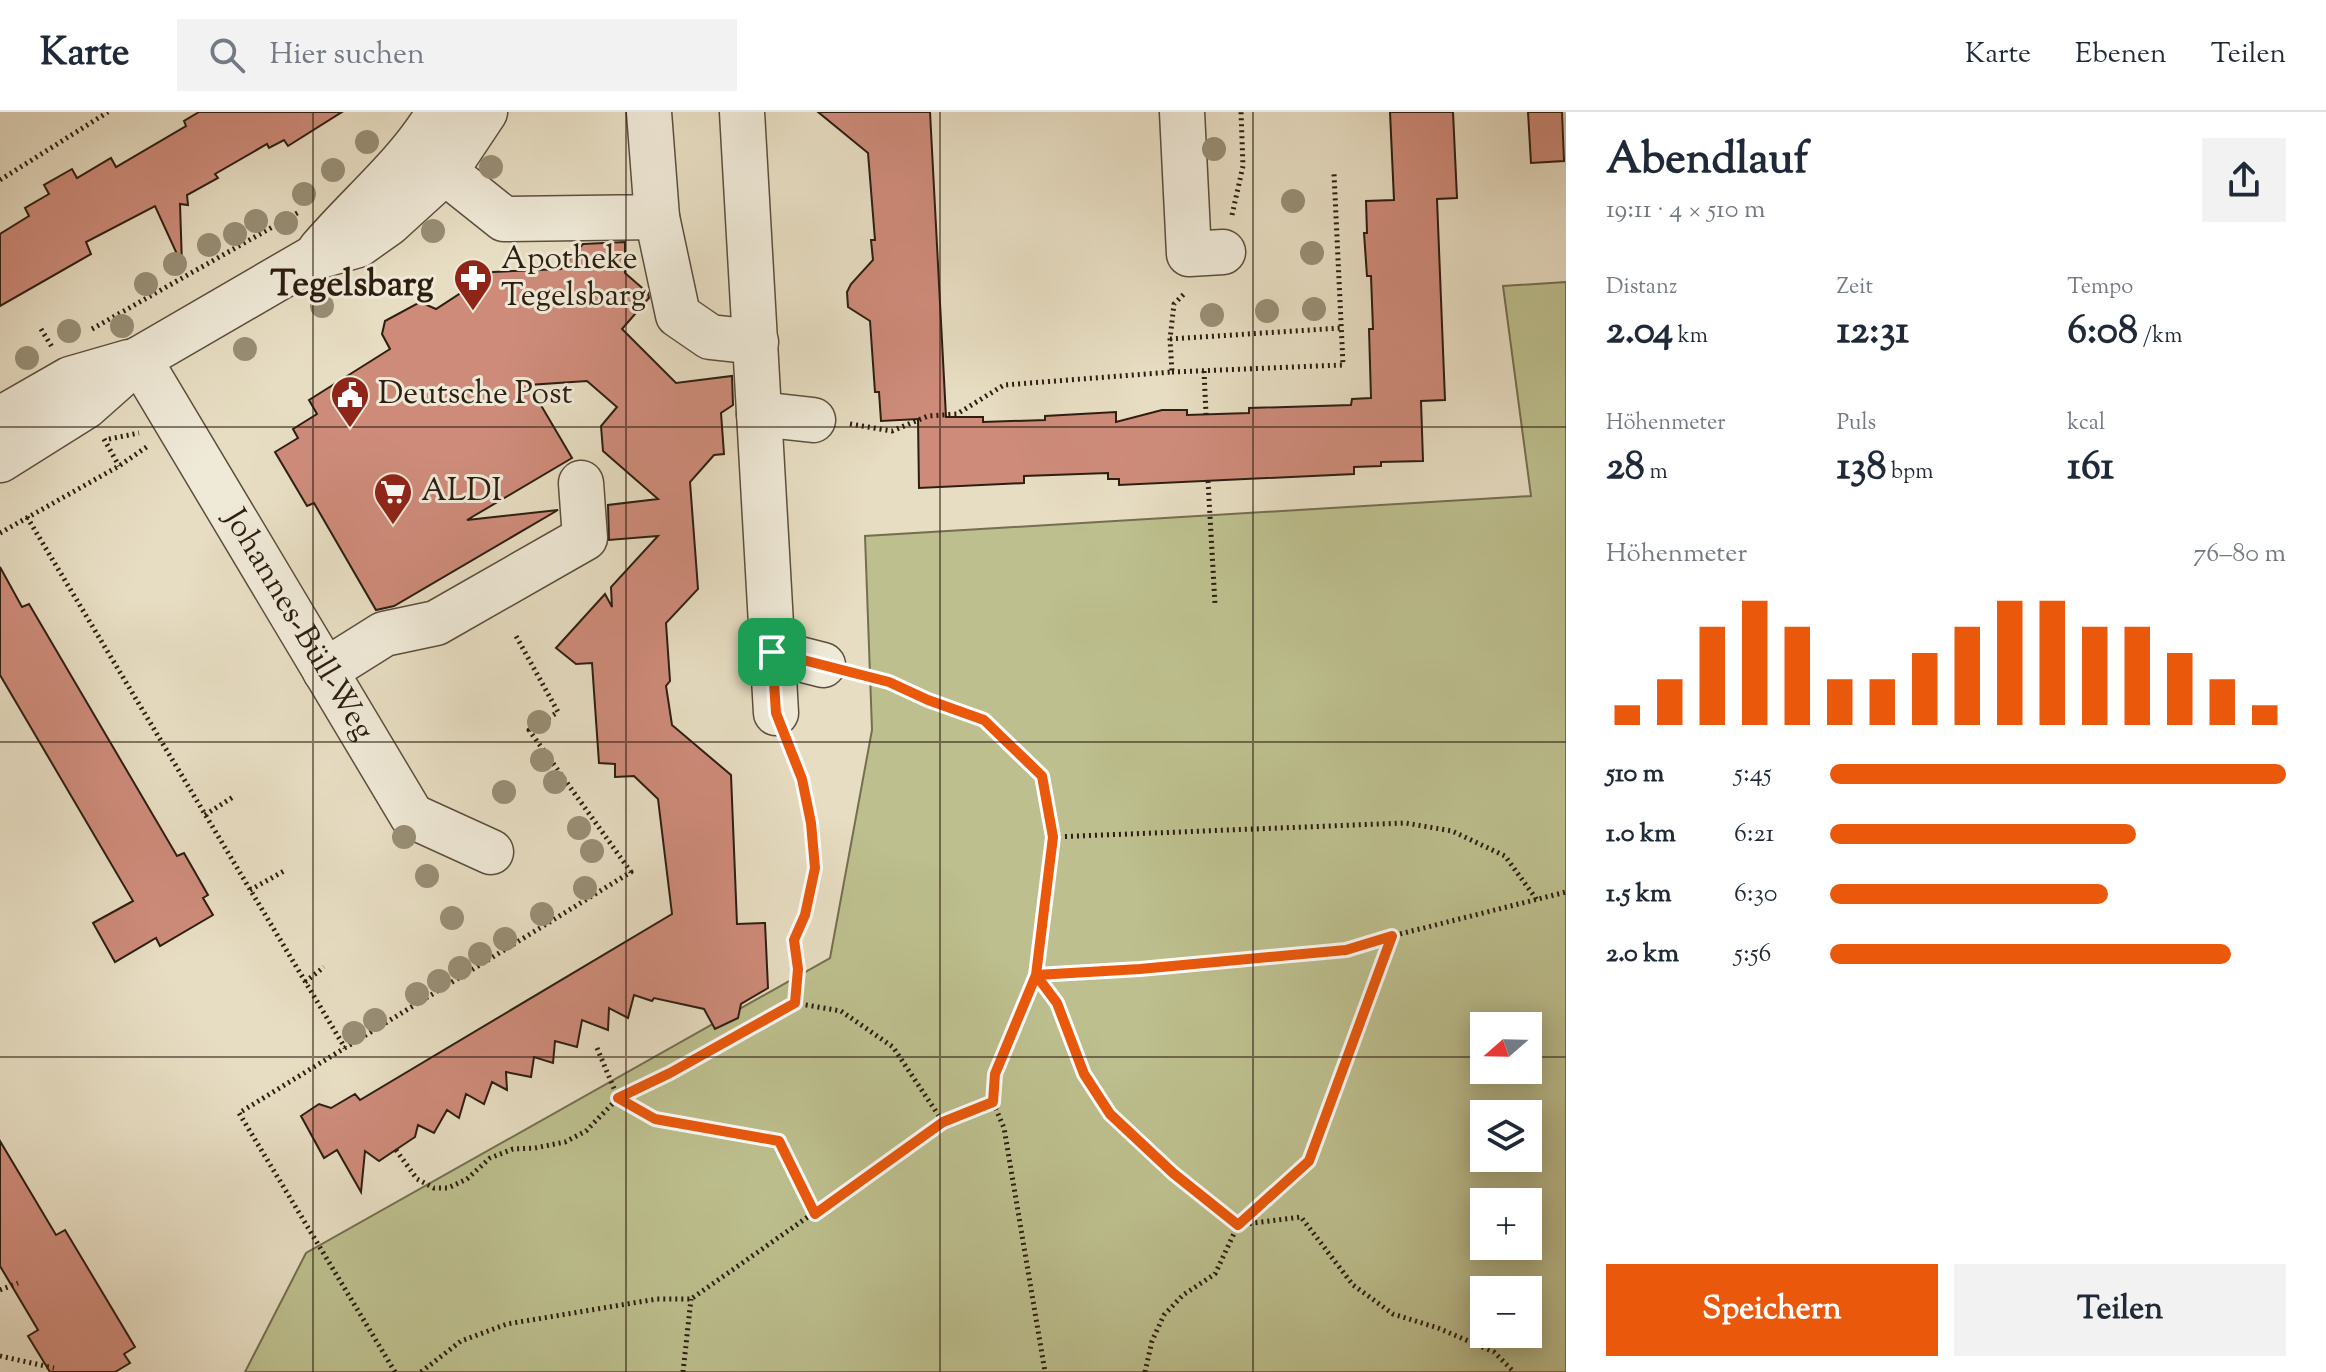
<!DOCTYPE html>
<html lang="de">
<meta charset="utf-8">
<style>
:root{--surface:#fff;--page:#f2f2f3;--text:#1f2937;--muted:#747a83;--line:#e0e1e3;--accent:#ea580c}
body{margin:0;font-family:"Sorts Mill Goudy",serif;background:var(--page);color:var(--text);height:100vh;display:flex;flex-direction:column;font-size:30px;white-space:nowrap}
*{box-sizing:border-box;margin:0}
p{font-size:26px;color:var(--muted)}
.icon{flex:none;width:44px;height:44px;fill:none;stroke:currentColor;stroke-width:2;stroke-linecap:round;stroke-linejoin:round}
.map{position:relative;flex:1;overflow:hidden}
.panel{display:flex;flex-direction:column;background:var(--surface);width:760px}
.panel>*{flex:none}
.needle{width:52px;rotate:250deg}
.fabs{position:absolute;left:1470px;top:900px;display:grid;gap:16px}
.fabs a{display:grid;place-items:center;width:72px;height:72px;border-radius:0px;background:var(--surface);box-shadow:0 4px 20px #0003;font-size:40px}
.pin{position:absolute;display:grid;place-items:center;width:68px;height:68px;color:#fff;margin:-34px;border-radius:16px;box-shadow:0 4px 12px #0006}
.round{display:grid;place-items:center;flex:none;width:84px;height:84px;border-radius:0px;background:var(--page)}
.head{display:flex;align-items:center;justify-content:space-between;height:136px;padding:0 40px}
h1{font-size:44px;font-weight:700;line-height:60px}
.stats{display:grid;grid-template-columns:repeat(3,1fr);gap:12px;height:136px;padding:8px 40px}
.stats div{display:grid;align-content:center}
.stats b{font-size:40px;font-weight:700}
.stats small{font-size:22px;font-weight:400}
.stats p{font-size:22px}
.chart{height:224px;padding:16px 40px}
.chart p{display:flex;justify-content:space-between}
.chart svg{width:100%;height:144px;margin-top:8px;stroke:var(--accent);stroke-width:6}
.primary-button{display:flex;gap:16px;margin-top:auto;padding:16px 40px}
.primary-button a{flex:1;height:92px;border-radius:0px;background:var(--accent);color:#fff;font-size:32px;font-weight:700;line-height:92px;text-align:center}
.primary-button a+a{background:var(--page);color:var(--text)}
ul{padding:0 40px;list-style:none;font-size:26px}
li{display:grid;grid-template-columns:128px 96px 1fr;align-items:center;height:60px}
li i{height:20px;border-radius:10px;background:var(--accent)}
header{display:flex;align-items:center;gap:48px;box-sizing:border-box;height:112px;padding:0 40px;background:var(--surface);border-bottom:2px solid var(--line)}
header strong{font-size:38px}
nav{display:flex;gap:44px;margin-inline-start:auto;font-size:28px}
.search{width:560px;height:72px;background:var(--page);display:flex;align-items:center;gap:20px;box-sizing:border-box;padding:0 28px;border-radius:0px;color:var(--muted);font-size:30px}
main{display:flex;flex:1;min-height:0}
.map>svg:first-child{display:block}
.green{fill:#bdbf8e;stroke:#756e50;stroke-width:2;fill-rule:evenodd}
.building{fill:#ce8b7a;stroke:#2d1e11;stroke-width:2}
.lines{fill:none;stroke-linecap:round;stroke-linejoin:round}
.minor-casing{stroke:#5c4e3d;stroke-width:47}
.path{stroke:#2d1e11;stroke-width:5;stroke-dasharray:2 4;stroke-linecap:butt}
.minor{stroke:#efe9d7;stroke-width:44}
.tree{fill:#988e75}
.route-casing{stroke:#fff;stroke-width:16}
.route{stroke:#ea580c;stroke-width:10}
.grid{fill:none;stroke:#2d1e11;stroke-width:2;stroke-opacity:0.55}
.labels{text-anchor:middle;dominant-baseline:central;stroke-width:6;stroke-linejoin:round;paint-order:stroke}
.poi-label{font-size:32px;fill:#2d1e11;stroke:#efe9d7;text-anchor:start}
.street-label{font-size:32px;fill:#2d1e11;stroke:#efe9d7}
.quarter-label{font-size:36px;font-weight:bold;fill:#2d1e11;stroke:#efe9d7}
</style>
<header>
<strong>Karte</strong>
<div class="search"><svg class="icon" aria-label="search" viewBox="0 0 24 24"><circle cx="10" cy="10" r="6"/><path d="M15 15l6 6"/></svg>Hier suchen</div>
<nav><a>Karte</a><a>Ebenen</a><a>Teilen</a></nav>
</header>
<main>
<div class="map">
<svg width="1566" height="1260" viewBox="0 0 1566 1260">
<rect width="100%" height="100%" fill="#e7ddc2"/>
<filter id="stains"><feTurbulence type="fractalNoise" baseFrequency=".0025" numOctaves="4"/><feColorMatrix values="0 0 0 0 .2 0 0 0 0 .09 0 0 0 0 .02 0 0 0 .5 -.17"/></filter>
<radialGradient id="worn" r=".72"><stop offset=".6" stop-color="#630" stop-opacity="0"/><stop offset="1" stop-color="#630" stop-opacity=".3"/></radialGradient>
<path class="green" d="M1566 170V1260H245L306 1141 830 846 872 618 865 424 1531 384 1503 174ZM1484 914H1528V958H1484ZM1484 1002H1528V1046H1484ZM1484 1090H1528V1134H1484ZM1484 1178H1528V1222H1484Z"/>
<g class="building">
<path d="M199 0H342L288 34 284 28 269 36 267 32 215 62 218 66 187 83 188 93 180 92 182 153 155 94 86 130 91 142 0 194V122L29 104 25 96 49 82 44 73 72 57 77 66 111 46 116 55 186 14 184 9Z"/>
<path d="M818 0H930L946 305H983V310L1045 308V304L1116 300V310L1162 298H1187V303L1249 301V296L1351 293 1352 287 1371 286 1369 217H1373L1371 164H1367L1364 121H1367L1366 89 1394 88 1390 0H1453L1457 86 1437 87 1445 288 1421 289 1423 349 1381 350V354L1354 355V362L1119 373V367H1108V361L1024 364V371L919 376 918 307 881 309 879 280H875L870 209 848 195 847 180 851 172 873 148 871 128H875L868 41Z"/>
<path d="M1528 0H1562L1564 49 1531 51Z"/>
<path d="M625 130V161L648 181 649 186 622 217 676 271 732 264 733 293 721 301 724 342 714 343 690 370 698 477 666 511 670 569 666 574 672 613 731 663 737 812 765 811 768 876 741 892 738 906 715 917 704 897 654 886 652 889 634 883 628 906 609 896 608 918 582 908 577 935 555 929 553 951 534 945 531 965 506 960 507 978 492 970 484 992 466 982 459 1006 447 998 434 1021 418 1013 415 1025 379 1049 365 1039 361 1080 337 1038 324 1046 301 1004 319 992 331 996 355 982 360 988 672 802 658 687 634 664 615 665V652L599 651 592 551 576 552 556 536 605 482 612 495 611 475 658 424 609 428 608 393 658 387 603 339 601 314 617 295 587 269 529 273 572 346 467 408 558 398 394 494 376 498 314 391 307 394 275 340 298 326 293 317 317 302 309 288 390 237 382 222 385 209 420 190 436 197 493 160 561 157 583 132Z"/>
<path d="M0 455 22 495 29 492 177 744 184 741 208 783 203 786 213 803 160 834 156 826 115 850 93 811 133 789 0 563Z"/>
<path d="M0 1029 56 1123 65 1118 135 1235 124 1242 130 1251 115 1260H50L28 1224 38 1218 0 1154Z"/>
</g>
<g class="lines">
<g class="minor-casing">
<g id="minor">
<path d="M742 0 776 601"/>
<path d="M1182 0 1189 142 1223 140"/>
<path d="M445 60 504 107 657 105 649 0"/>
<path d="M657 105 678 203 710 225 756 230"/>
<path d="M320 138C359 92 408 53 439 0"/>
<path id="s1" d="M139 247 412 704 491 740"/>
<path d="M759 302 813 308"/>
<path d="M0 307 70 267 129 250"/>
<path d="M0 348 86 294 139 247 313 146 358 133 389 111 445 60 485 0"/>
<path d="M772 540 823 553"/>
<path d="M325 559 384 522 436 511 585 426 581 371"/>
</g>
</g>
<g class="path">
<path d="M0 68 108 0"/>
<path d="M1232 103 1243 54 1241 0"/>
<path d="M41 217 52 235"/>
<path d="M92 217 299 100"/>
<path d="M1170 227 1341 216"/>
<path d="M1204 259 1206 302"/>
<path d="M1172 260 1343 253 1334 62"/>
<path d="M850 312 892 319 928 304 957 302 1004 273 1172 260 1170 227 1174 192 1185 181"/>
<path d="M104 327 119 354"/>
<path d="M109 327 139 321"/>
<path d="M1208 369 1215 492"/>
<path d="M27 405 345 936"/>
<path d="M0 421 119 354 148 334"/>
<path d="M858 562 889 570 928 588 984 608 1042 664 1053 725 1036 863 995 962 993 990 1004 1016 1045 1260"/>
<path d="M790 635 802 667 811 711 815 756 805 803 794 828 798 857 795 891"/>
<path d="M205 703 233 685"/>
<path d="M1053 725 1405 711 1452 719 1505 744 1537 788"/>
<path d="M250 778 284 759"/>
<path d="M1036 863 1057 891 1084 962 1110 1002 1173 1061 1238 1113 1309 1049 1392 824 1566 780"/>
<path d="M1037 863 1140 857 1346 838 1392 824"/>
<path d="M305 870 324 855"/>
<path d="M597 936 618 986 655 1007 779 1029 815 1102"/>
<path d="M396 1038 417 1067 434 1076H448L467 1067 490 1046 513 1037 535 1036 565 1030 586 1019 618 986 670 961 795 891 841 899 893 935 943 1010"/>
<path d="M0 1178 18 1171"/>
<path d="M0 1244 54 1256"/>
<path d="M395 1260 239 1001 631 760 529 618 558 600 516 524"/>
<path d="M421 1260 461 1229 507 1212 657 1187H691L943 1010 993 990"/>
<path d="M683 1260 691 1187"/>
<path d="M1145 1260 1152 1229 1164 1203 1183 1183 1215 1162 1238 1113 1301 1105 1353 1173 1393 1202 1438 1216 1494 1240 1514 1260"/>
</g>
<use href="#minor" class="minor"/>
</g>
<g class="tree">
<circle cx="367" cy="30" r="12"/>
<circle cx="1214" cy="37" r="12"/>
<circle cx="491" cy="55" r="12"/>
<circle cx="333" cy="58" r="12"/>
<circle cx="304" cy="82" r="12"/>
<circle cx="1293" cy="89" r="12"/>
<circle cx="256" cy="109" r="12"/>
<circle cx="286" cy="111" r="12"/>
<circle cx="433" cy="119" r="12"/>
<circle cx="235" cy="122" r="12"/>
<circle cx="209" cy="133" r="12"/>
<circle cx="1312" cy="141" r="12"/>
<circle cx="175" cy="152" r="12"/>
<circle cx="146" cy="172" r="12"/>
<circle cx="322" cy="194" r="12"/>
<circle cx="1314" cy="197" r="12"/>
<circle cx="1267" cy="199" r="12"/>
<circle cx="1212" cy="203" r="12"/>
<circle cx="122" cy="214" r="12"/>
<circle cx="69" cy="219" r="12"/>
<circle cx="245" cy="237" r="12"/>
<circle cx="27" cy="246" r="12"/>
<circle cx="539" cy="610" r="12"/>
<circle cx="542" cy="648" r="12"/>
<circle cx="555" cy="670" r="12"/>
<circle cx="504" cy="680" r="12"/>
<circle cx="579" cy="716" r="12"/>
<circle cx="404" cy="725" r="12"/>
<circle cx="592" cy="739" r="12"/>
<circle cx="427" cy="764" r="12"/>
<circle cx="585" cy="776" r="12"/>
<circle cx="542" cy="802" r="12"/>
<circle cx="452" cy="806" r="12"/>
<circle cx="505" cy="827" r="12"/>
<circle cx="480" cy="842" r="12"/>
<circle cx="460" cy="856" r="12"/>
<circle cx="439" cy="869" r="12"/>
<circle cx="417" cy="882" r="12"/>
<circle cx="375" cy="908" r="12"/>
<circle cx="354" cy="921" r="12"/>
</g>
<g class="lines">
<g class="route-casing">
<path id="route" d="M772 540 776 601 802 667 811 711 815 756 805 803 794 828 798 857 795 891 670 961 618 986 655 1007 779 1029 815 1102 943 1010 993 990 995 962 1036 863 1057 891 1084 962 1110 1002 1173 1061 1238 1113 1309 1049 1392 824 1346 838 1140 857 1036 863 1053 725 1042 664 984 608 928 588 889 570 772 540"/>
</g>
<use href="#route" class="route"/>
</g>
<path class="grid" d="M313 0V1260M626 0V1260M940 0V1260M1253 0V1260M0 315H1566M0 630H1566M0 945H1484M1528 945H1566"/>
<defs>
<g id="pharmacy-pin" transform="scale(2)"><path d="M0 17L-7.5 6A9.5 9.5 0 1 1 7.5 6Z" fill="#8f2418" stroke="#efe9d7"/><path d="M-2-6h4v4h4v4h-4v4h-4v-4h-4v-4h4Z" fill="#fff"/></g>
<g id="civic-pin" transform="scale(2)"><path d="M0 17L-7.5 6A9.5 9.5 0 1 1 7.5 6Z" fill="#8f2418" stroke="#efe9d7"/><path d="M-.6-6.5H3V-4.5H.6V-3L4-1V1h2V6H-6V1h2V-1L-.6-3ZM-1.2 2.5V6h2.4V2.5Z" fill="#fff"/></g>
<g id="supermarket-pin" transform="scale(2)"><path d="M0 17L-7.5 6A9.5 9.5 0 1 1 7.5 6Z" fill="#8f2418" stroke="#efe9d7"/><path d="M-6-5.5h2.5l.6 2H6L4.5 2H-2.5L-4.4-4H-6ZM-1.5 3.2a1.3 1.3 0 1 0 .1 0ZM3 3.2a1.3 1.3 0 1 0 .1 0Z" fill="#fff"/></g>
</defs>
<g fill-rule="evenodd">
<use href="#pharmacy-pin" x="473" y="166"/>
<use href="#civic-pin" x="350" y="283"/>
<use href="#supermarket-pin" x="393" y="380"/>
</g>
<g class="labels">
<g class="poi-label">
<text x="501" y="148">Apotheke<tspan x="501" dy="37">Tegelsbarg</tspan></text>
<text x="378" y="283">Deutsche Post</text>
<text x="421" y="380">ALDI</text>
</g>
<g class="street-label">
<text stroke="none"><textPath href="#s1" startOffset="310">Johannes-Büll-Weg</textPath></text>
</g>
<g class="quarter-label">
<text x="352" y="174">Tegelsbarg</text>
</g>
</g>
<rect width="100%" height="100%" filter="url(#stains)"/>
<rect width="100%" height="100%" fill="url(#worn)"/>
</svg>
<div class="fabs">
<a><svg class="needle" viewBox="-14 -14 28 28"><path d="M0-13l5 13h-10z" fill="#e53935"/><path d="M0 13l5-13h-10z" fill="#747a83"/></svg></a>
<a><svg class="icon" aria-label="layers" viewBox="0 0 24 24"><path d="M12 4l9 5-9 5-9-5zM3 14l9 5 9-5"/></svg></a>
<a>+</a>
<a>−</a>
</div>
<div class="pin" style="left:772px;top:540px;background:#1e9e55"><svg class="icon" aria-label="arrive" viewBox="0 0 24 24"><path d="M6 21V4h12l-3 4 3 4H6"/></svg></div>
</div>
<section class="panel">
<div class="head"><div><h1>Abendlauf</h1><p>19:11 · 4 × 510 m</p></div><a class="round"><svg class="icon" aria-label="share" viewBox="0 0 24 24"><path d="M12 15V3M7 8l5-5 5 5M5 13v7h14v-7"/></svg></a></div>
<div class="stats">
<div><p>Distanz</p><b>2.04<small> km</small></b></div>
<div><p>Zeit</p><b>12:31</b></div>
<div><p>Tempo</p><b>6:08<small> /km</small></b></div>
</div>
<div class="stats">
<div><p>Höhenmeter</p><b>28<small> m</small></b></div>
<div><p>Puls</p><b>138<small> bpm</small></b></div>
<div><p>kcal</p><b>161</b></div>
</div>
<div class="chart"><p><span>Höhenmeter</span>76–80 m</p>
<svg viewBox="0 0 160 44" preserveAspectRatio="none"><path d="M5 44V38M15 44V30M25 44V14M35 44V6M45 44V14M55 44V30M65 44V30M75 44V22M85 44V14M95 44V6M105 44V6M115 44V14M125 44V14M135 44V22M145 44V30M155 44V38"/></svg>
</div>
<ul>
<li><b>510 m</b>5:45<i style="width:100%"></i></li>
<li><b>1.0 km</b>6:21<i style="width:67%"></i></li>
<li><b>1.5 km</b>6:30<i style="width:61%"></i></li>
<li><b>2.0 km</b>5:56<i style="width:88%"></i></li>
</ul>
<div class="primary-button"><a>Speichern</a><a>Teilen</a></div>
</section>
</main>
